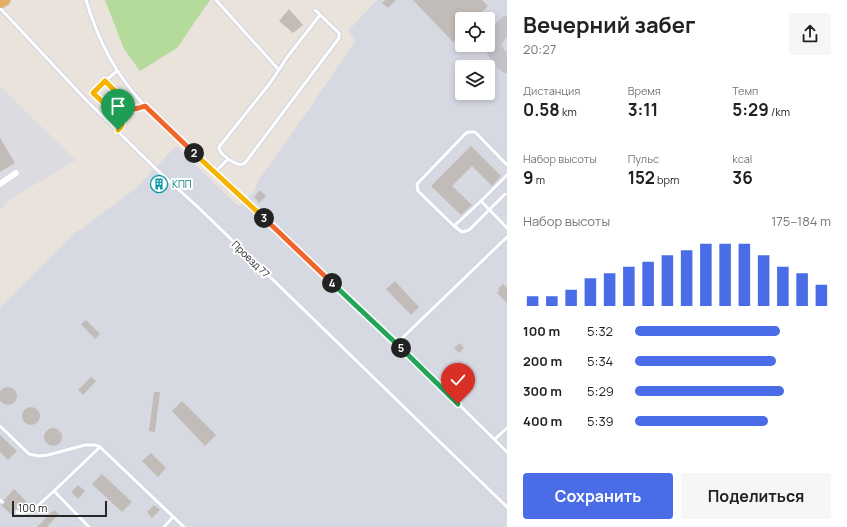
<!DOCTYPE html>
<html lang="ru">
<meta charset="utf-8">
<style>
:root{--surface:#fff;--page:#f6f6f6;--text:#222;--muted:#767676;--accent:#4a6de7}
body{margin:0;font-family:Manrope,sans-serif;background:var(--page);color:var(--text);height:100vh;display:flex;flex-direction:column;font-size:15px;white-space:nowrap}
*{box-sizing:border-box;margin:0}
p{font-size:13px;color:var(--muted)}
.icon{flex:none;width:22px;height:22px;fill:none;stroke:currentColor;stroke-width:2;stroke-linecap:round;stroke-linejoin:round}
.map{position:relative;flex:1;overflow:hidden}
.details{display:flex;flex-direction:column;background:var(--surface);width:340px}
.details>*{flex:none}
.tools{position:absolute;left:455px;top:12px;display:grid;gap:8px}
.tools a{display:grid;place-items:center;width:40px;height:40px;border-radius:4px;background:var(--surface);box-shadow:0 2px 6px #0003;font-size:20px}
.scale{position:absolute;left:12px;bottom:10px;width:95px;box-sizing:border-box;padding-left:4px;border:2px solid #282828;border-top:0;font-size:11px;line-height:14px;white-space:nowrap;color:#282828;-webkit-text-stroke:3px #fff;paint-order:stroke}
.pin{position:absolute;display:grid;place-items:center;width:34px;height:34px;color:#fff;margin:-41px -17px;border-radius:50% 50% 50% 0;rotate:-45deg;box-shadow:0 0 4px #0007}
.pin .icon{rotate:45deg}
.km{position:absolute;width:20px;height:20px;margin:-10px;border-radius:50%;background:#222;color:#fff;font-size:11px;line-height:20px;text-align:center}
.round{display:grid;place-items:center;flex:none;width:42px;height:42px;border-radius:4px;background:var(--page)}
.overview{display:flex;align-items:center;justify-content:space-between;height:68px;padding:0 16px}
h1{font-size:22px;font-weight:700;line-height:30px}
.figures{display:grid;grid-template-columns:repeat(3,1fr);gap:6px;height:68px;padding:4px 16px}
.figures div{display:grid;align-content:center}
.figures b{font-size:17px;font-weight:700}
.figures small{font-size:11px;font-weight:400}
.figures p{font-size:11px}
.chart{height:112px;padding:8px 16px}
.chart p{display:flex;justify-content:space-between}
.chart svg{width:100%;height:72px;margin-top:4px;stroke:var(--accent);stroke-width:6}
.cta{display:flex;gap:8px;margin-top:auto;padding:8px 16px}
.cta a{flex:1;height:46px;border-radius:4px;background:var(--accent);color:#fff;font-size:16px;font-weight:700;line-height:46px;text-align:center}
.cta a+a{background:var(--page);color:var(--text)}
ul{padding:0 16px;list-style:none;font-size:13px}
li{display:grid;grid-template-columns:64px 48px 1fr;align-items:center;height:30px}
li i{height:10px;border-radius:5px;background:var(--accent)}
main{display:flex;flex:1;min-height:0}
.map>svg:first-child{display:block}
.industrial{fill:#dddbe2}
.airport{fill:#d6d9e2;fill-rule:evenodd}
.green{fill:#b4db9c}
.lines{fill:none;stroke-linecap:round;stroke-linejoin:round}
.taxiway{stroke:#c4c2c6;stroke-width:17}
.building{fill:#c1bcb8}
.service-casing{stroke:#d0d4e0;stroke-width:5}
.minor-casing{stroke:#d0d4e0;stroke-width:8}
.trunk-casing{stroke:#c3c3c3;stroke-width:12}
.service{stroke:#fff;stroke-width:3}
.minor{stroke:#fff;stroke-width:6}
.trunk{stroke:#e8ad64;stroke-width:10}
.split-1-casing{stroke:#fff;stroke-width:8}
.split-2-casing{stroke:#fff;stroke-width:8}
.split-3-casing{stroke:#fff;stroke-width:8}
.split-4-casing{stroke:#fff;stroke-width:8}
.split-5-casing{stroke:#fff;stroke-width:8}
.split-6-casing{stroke:#fff;stroke-width:8}
.split-1{stroke:#f5b400;stroke-width:5}
.split-2{stroke:#f0652b;stroke-width:5}
.split-3{stroke:#f5b400;stroke-width:5}
.split-4{stroke:#f0652b;stroke-width:5}
.split-5{stroke:#22a559;stroke-width:5}
.split-6{stroke:#22a559;stroke-width:5}
.labels{text-anchor:middle;dominant-baseline:central;stroke-width:4;stroke-linejoin:round;paint-order:stroke}
.culture-label{font-size:10px;fill:#0d838f;stroke:#fff;text-anchor:start}
.street-label{font-size:10px;fill:#282828;stroke:#fff}
</style>
<main>
<div class="map">
<svg width="507" height="527" viewBox="0 0 507 527">
<rect width="100%" height="100%" fill="#e9e3db"/>
<path class="industrial" d="M0 87 76 160 9 200 0 210Z"/>
<path class="airport" d="M377 0H507V527H0V308L76 232 80 230 136 188 176 146 239 207 256 189V184L310 108 315 100 356 40 348 31ZM462 19H488V45H462ZM462 67H488V93H462Z"/>
<path class="green" d="M105 0H210L177 48 140 71 124 49Z"/>
<g class="lines">
<path class="taxiway" d="M507 24C490 41 489 48 507 65"/>
</g>
<g class="building">
<path d="M385 0H396L388 8 382 3Z"/>
<path d="M413 0H482L488 6 475 19H462V33L453 42Z"/>
<path d="M289 9 303 25 293 33 279 21Z"/>
<path d="M0 138 15 163 0 172Z"/>
<path d="M471 146 501 176 492 186 472 166 452 186 472 205 461 215 431 186Z"/>
<path d="M158 177 166 185 161 190 152 182Z"/>
<path d="M260 190 266 196 259 203 254 197Z"/>
<path d="M395 281 419 307 411 315 386 289Z"/>
<path d="M503 284 507 288V303L497 293 499 291 498 289Z"/>
<path d="M86 320 100 334 95 339 81 324Z"/>
<path d="M460 343 464 348 459 353 454 348Z"/>
<path d="M91 377 96 381 83 395 78 390Z"/>
<circle cx="8" cy="396" r="9"/>
<path d="M154 392H160L155 432 149 431Z"/>
<path d="M182 401 216 435 205 446 172 411Z"/>
<circle cx="31" cy="416" r="9"/>
<circle cx="53" cy="437" r="9"/>
<path d="M0 435 17 451 8 460 0 452Z"/>
<path d="M151 453 166 468 158 477 142 461Z"/>
<path d="M102 474 132 502 122 512 92 484Z"/>
<path d="M78 485 85 491 78 499 71 492Z"/>
<path d="M14 489 27 502 20 509 15 510 14 512 15 514 13 516 1 505 4 504 5 502 4 500Z"/>
<path d="M154 505 160 510 152 518 147 512Z"/>
<path d="M54 510 59 514 47 527H37Z"/>
</g>
<g class="lines">
<g class="service-casing">
<g id="service">
<path d="M86 0C99 42 115 74 145 106L397 343 507 452"/>
<path d="M216 0 279 70"/>
<path d="M0 8 86 100 155 168 201 210 507 507"/>
<path d="M105 81 117 71"/>
<path d="M118 130C121 127 124 124 121 119L93 93 105 81 132 108C136 110 141 108 145 106"/>
<path d="M228 159C233 162 239 167 245 163L339 38V33L315 10"/>
<path d="M215 172 228 159C224 155 219 153 219 147L270 83 288 56 320 15"/>
<path d="M507 175 481 201 507 228"/>
<path d="M481 201 454 226 418 191 417 184 466 133 469 132H475L507 165"/>
<path d="M454 226 462 232 469 230 505 194"/>
<path d="M397 343 507 237"/>
<path d="M0 426 29 454 39 456 48 455 85 445H95L100 447 184 527"/>
<path d="M495 439 507 428"/>
<path d="M54 491 89 527"/>
<path d="M0 500 2 502"/>
<path d="M17 512 23 513 32 511 54 491 100 447"/>
<path d="M164 527 173 517"/>
</g>
</g>
<g class="minor-casing">
<path id="minor" d="M0 184 16 173"/>
</g>
<g class="trunk-casing">
<path id="trunk" d="M0 3 5 0"/>
</g>
<use href="#service" class="service"/>
<use href="#minor" class="minor"/>
<use href="#trunk" class="trunk"/>
</g>
<g class="lines">
<g class="split-1-casing">
<path id="split-1" d="M118 130C121 127 124 124 121 119L93 93 105 81 123 99"/>
</g>
<g class="split-2-casing">
<path id="split-2" d="M123 99 134 109 139 108 145 106 194 153"/>
</g>
<g class="split-3-casing">
<path id="split-3" d="M194 153 264 218"/>
</g>
<g class="split-4-casing">
<path id="split-4" d="M264 218 332 283"/>
</g>
<g class="split-5-casing">
<path id="split-5" d="M332 283 401 348"/>
</g>
<g class="split-6-casing">
<path id="split-6" d="M401 348 458 404"/>
</g>
<use href="#split-1" class="split-1"/>
<use href="#split-2" class="split-2"/>
<use href="#split-3" class="split-3"/>
<use href="#split-4" class="split-4"/>
<use href="#split-5" class="split-5"/>
<use href="#split-6" class="split-6"/>
</g>
<defs>
<g id="building-ring" transform="scale(0.9)"><circle r="9.5" fill="#fff" stroke="#0f9aa8" stroke-width="1.5"/><path d="M-4-6H4V6H1V3H-1V6H-4ZM-2.5-4.3h1.7v1.8h-1.7ZM.8-4.3h1.7v1.8H.8ZM-2.5-1h1.7V.8h-1.7ZM.8-1h1.7V.8H.8Z" fill="#0f9aa8"/></g>
</defs>
<g fill-rule="evenodd">
<use href="#building-ring" x="159" y="184"/>
</g>
<g class="labels">
<g class="culture-label">
<text x="172" y="184">КПП</text>
</g>
<g class="street-label">
<text transform="translate(251 259) rotate(44)">Проезд 77</text>
</g>
</g>
</svg>
<div class="tools">
<a><svg class="icon" aria-label="locate" viewBox="0 0 24 24"><circle cx="12" cy="12" r="6"/><path d="M12 2v4M12 18v4M2 12h4M18 12h4"/></svg></a>
<a><svg class="icon" aria-label="layers" viewBox="0 0 24 24"><path d="M12 4l9 5-9 5-9-5zM3 14l9 5 9-5"/></svg></a>
</div>
<div class="scale">100 m</div>
<div class="pin" style="left:118px;top:130px;background:#1e9e55"><svg class="icon" aria-label="arrive" viewBox="0 0 24 24"><path d="M6 21V4h12l-3 4 3 4H6"/></svg></div>
<div class="pin" style="left:458px;top:404px;background:#d93025"><svg class="icon" aria-label="check" viewBox="0 0 24 24"><path d="M5 12l5 5 9-10"/></svg></div>
<b class="km" style="left:194px;top:153px">2</b>
<b class="km" style="left:264px;top:218px">3</b>
<b class="km" style="left:332px;top:283px">4</b>
<b class="km" style="left:401px;top:348px">5</b>
</div>
<section class="details">
<div class="overview"><div><h1>Вечерний забег</h1><p>20:27</p></div><a class="round"><svg class="icon" aria-label="share" viewBox="0 0 24 24"><path d="M12 15V3M7 8l5-5 5 5M5 13v7h14v-7"/></svg></a></div>
<div class="figures">
<div><p>Дистанция</p><b>0.58<small> km</small></b></div>
<div><p>Время</p><b>3:11</b></div>
<div><p>Темп</p><b>5:29<small> /km</small></b></div>
</div>
<div class="figures">
<div><p>Набор высоты</p><b>9<small> m</small></b></div>
<div><p>Пульс</p><b>152<small> bpm</small></b></div>
<div><p>kcal</p><b>36</b></div>
</div>
<div class="chart"><p><span>Набор высоты</span>175–184 m</p>
<svg viewBox="0 0 160 44" preserveAspectRatio="none"><path d="M5 44V38M15 44V38M25 44V34M35 44V27M45 44V24M55 44V20M65 44V17M75 44V13M85 44V10M95 44V6M105 44V6M115 44V6M125 44V13M135 44V20M145 44V24M155 44V31"/></svg>
</div>
<ul>
<li><b>100 m</b>5:32<i style="width:74%"></i></li>
<li><b>200 m</b>5:34<i style="width:72%"></i></li>
<li><b>300 m</b>5:29<i style="width:76%"></i></li>
<li><b>400 m</b>5:39<i style="width:68%"></i></li>
</ul>
<div class="cta"><a>Сохранить</a><a>Поделиться</a></div>
</section>
</main>
